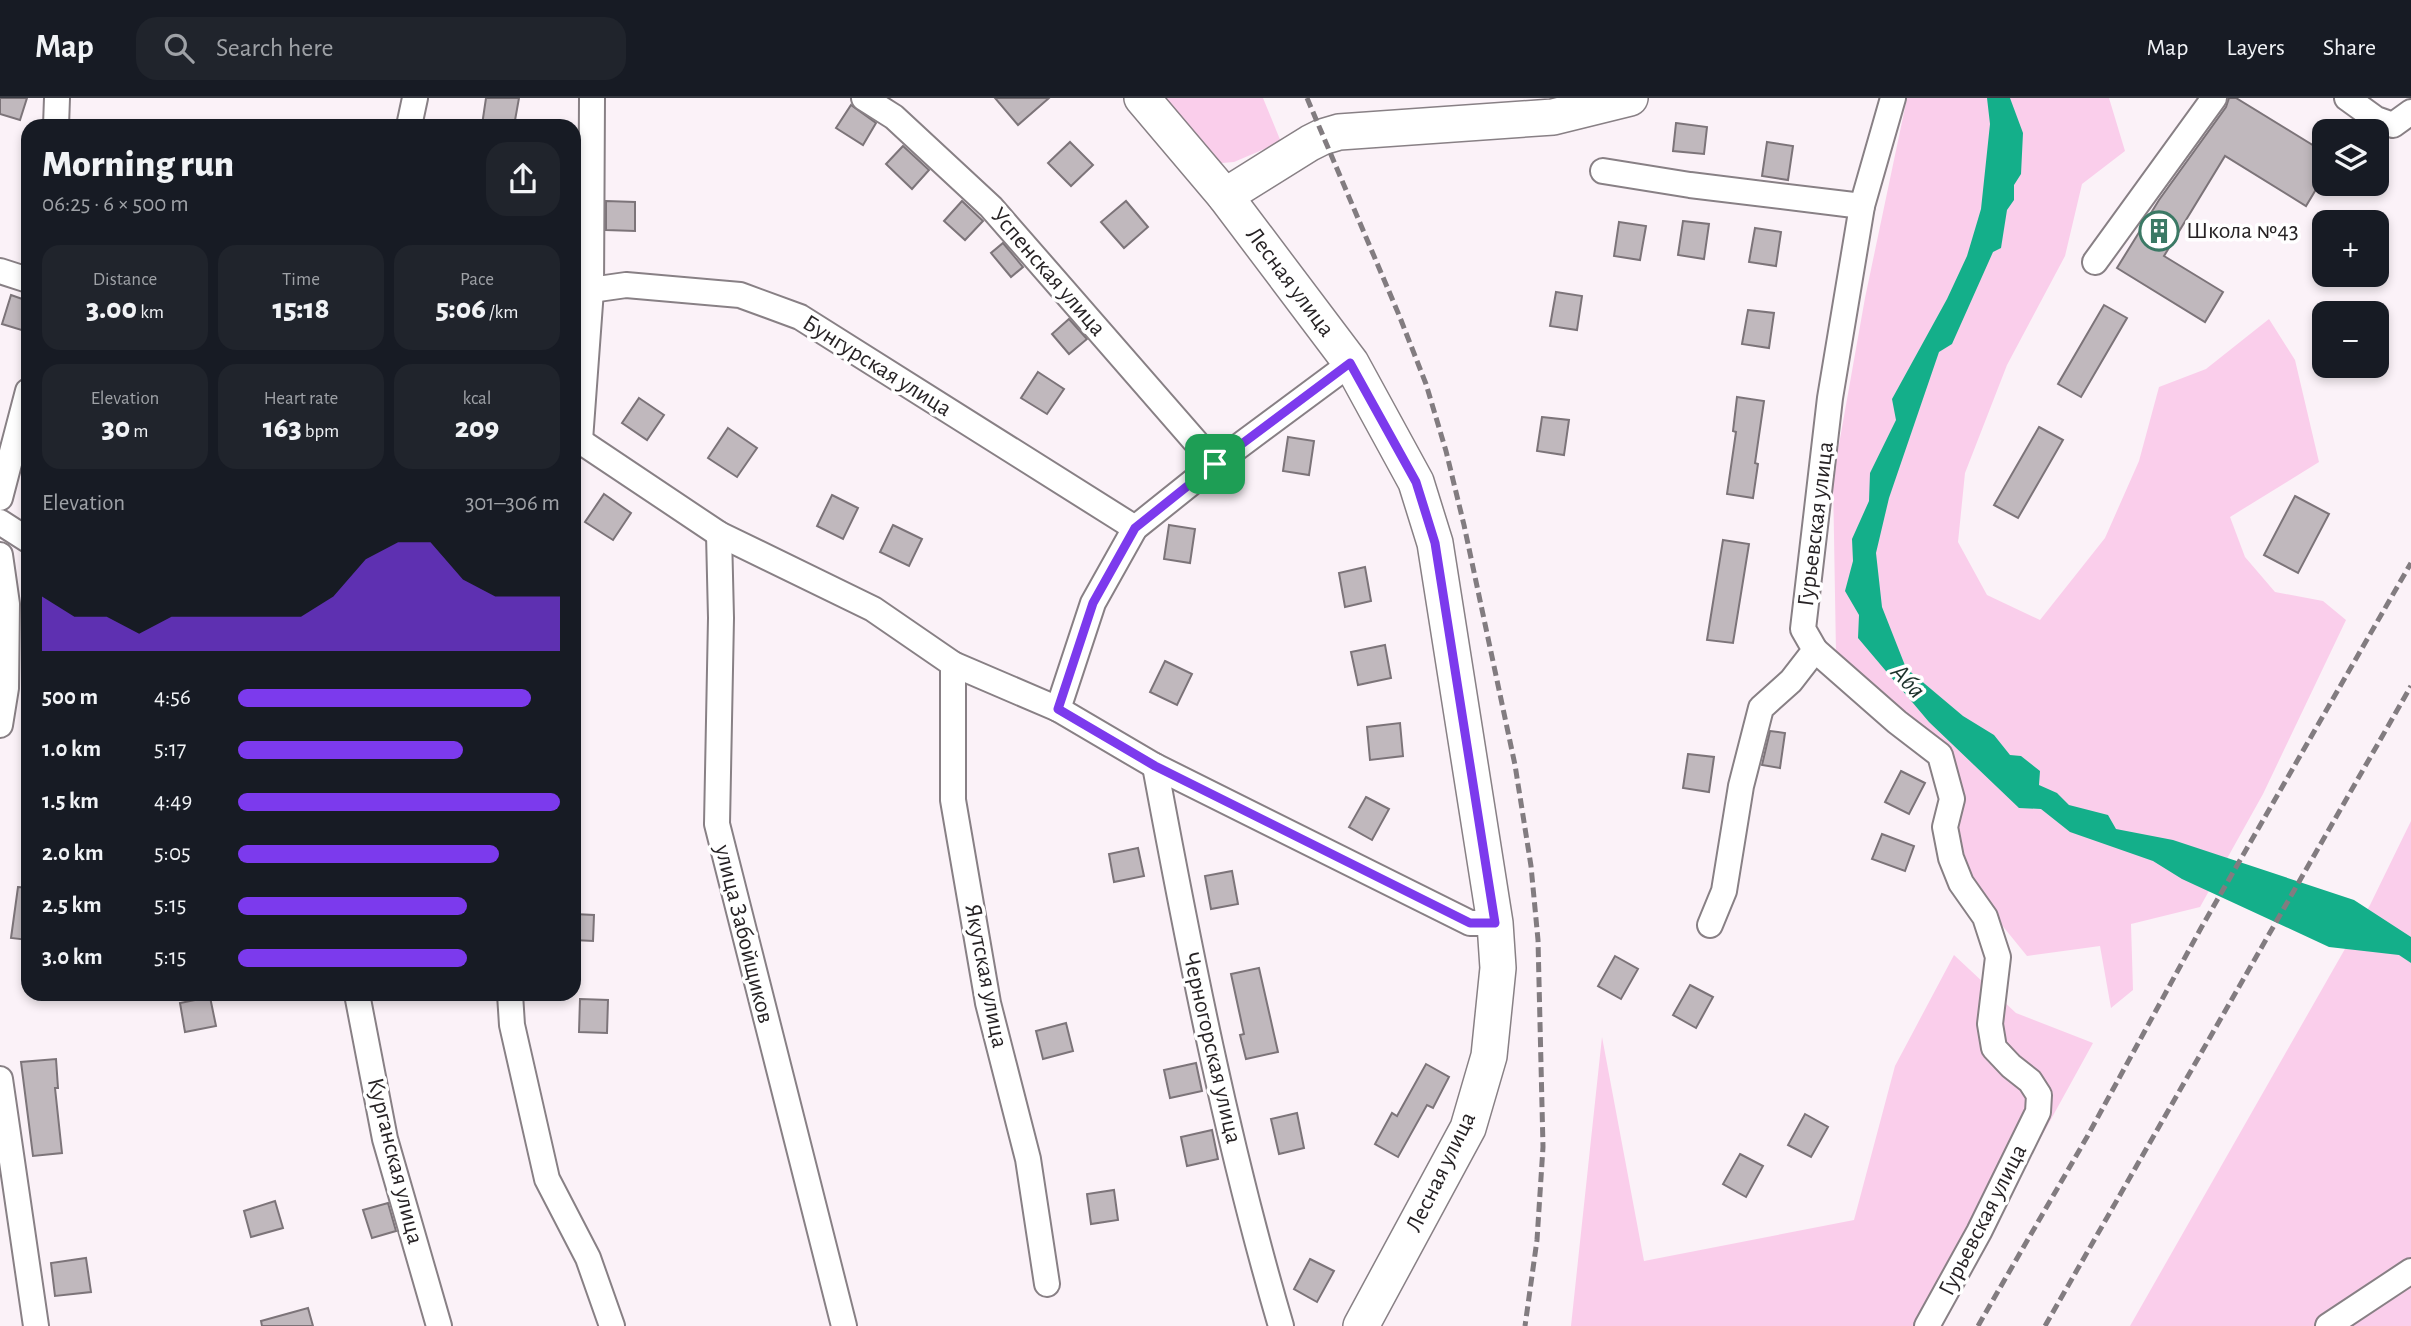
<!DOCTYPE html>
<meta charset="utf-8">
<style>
:root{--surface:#171b24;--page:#20242c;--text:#f1f3f6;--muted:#9ea1a6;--line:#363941;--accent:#7c3aed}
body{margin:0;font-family:"Alegreya Sans",sans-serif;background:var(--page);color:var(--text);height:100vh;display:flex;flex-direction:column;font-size:26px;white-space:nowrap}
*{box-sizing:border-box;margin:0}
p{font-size:23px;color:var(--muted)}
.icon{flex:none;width:38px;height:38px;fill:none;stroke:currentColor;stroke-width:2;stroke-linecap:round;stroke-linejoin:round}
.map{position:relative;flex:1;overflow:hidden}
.panel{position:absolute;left:21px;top:21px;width:560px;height:882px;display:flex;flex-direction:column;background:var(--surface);border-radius:21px;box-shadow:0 4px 10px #0003}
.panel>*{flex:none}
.buttons{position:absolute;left:2312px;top:21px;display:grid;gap:14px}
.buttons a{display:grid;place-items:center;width:77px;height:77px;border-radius:14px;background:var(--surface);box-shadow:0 4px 10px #0003;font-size:35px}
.pin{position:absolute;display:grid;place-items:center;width:60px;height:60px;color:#fff;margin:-30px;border-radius:14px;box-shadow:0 4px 10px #0006}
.round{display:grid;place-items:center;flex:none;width:74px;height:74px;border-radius:21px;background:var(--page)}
.summary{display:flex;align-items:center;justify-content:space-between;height:119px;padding:0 21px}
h1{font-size:38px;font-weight:800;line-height:52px}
.metrics{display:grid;grid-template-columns:repeat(3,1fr);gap:10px;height:119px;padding:7px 21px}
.metrics div{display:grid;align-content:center;border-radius:18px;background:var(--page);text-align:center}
.metrics b{font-size:30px;font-weight:800}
.metrics small{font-size:19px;font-weight:400}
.metrics p{font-size:19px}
.chart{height:196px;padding:14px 21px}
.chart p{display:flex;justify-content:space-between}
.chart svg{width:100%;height:126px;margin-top:7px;fill:var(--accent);opacity:.7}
ul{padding:0 21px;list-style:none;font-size:23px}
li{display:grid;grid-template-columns:112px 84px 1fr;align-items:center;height:52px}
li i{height:18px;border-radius:9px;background:var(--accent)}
header{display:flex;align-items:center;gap:42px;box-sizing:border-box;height:98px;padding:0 35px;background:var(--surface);border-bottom:2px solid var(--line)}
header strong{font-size:33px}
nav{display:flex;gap:38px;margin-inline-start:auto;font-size:24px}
.search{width:490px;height:63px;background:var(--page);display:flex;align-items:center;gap:18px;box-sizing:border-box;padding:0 24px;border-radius:21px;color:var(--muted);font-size:26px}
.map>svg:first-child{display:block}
.green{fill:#faceeb}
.water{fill:#14af8a}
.building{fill:#c0b8bd;stroke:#7c7479;stroke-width:2}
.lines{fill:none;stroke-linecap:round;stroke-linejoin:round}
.minor-casing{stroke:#888085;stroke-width:28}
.secondary-casing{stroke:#888085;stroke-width:38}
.minor{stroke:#fff;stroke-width:24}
.secondary{stroke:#fff;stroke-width:35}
.rail{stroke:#827c80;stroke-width:5;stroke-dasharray:10 5;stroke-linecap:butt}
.route-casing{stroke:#fff;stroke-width:14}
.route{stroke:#7c3aed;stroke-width:9}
.labels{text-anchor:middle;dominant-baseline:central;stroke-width:7;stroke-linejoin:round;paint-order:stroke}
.poi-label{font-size:24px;fill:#272325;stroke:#fff;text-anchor:start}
.street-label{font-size:24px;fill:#272325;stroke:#fff}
.water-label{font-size:26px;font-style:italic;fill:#1b312a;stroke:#fff}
</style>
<header>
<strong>Map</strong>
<div class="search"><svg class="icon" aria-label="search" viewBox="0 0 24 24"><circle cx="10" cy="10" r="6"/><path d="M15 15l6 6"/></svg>Search here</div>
<nav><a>Map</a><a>Layers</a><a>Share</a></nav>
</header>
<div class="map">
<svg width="2411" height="1228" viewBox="0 0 2411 1228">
<rect width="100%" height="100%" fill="#fbf2f8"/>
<g class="green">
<path d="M1137 0H1263L1281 44 1234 64 1210 66Z"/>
<path d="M1907 0H2109L2125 53 2082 86 2065 158 2007 267 1965 375 1958 444 1987 497 2040 522 2105 440 2139 363 2159 289 2206 271 2269 221 2295 262 2319 364 2230 419 2245 459 2275 494 2323 503 2346 522 2263 696 2200 809 2131 826 2133 892 2111 910 2100 848 2027 858 1988 810 1945 747 1956 683 1836 555 1833 380 1865 200Z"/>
<path d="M2411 723V1228H2130L2370 807Z"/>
<path d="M1954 857 2016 915 2093 945 1937 1228H1571L1602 939 1644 1163 1854 1122 1895 968Z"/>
</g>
<path class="water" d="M1987 0H2010L2023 35 2021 76 2014 87V102L2007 112 2001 150 1993 154 1952 246 1939 254 1889 400 1876 455 1882 509 1906 570 1963 618 1994 637 2010 657 2021 658 2040 673 2039 687 2057 695 2069 707 2108 717 2116 731 2173 742 2354 802 2411 839V865L2399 857 2329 849 2182 781 2153 763 2070 734 2041 711 2019 710 1929 624 1858 540 1859 517 1845 493 1853 463 1852 441 1869 403 1870 375 1896 322 1892 301 1947 201 1967 158 1981 111 1990 26Z"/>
<g class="building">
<path d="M0 0H27L20 22 0 16Z"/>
<path d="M486 0H519L514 28 482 27Z"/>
<path d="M995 0H1049L1018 27Z"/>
<path d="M2229 0H2236L2324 54V78L2306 108 2225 58 2164 158 2223 194 2205 224 2117 170 2159 102 2226 9Z"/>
<path d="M851 7 876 25 863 47 836 30Z"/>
<path d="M1676 25 1707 29 1704 56 1673 53Z"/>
<path d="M1070 44 1093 67 1071 88 1048 65Z"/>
<path d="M1767 44 1793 48 1788 82 1762 78Z"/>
<path d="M903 48 929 72 912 91 886 66Z"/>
<path d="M606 103 635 104V133L606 132Z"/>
<path d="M962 103 983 123 965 142 944 123Z"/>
<path d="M1126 103 1148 129 1124 150 1101 124Z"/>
<path d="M1683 123 1709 126 1704 161 1678 157Z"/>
<path d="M1619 124 1646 128 1640 162 1614 158Z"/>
<path d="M1755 130 1781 134 1776 168 1749 164Z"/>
<path d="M1003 145 1023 169 1011 179 991 155Z"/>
<path d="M1556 194 1582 198 1577 232 1550 228Z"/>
<path d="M11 197 28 203V234L2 226Z"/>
<path d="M2104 207 2127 220 2081 299 2058 286Z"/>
<path d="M1748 212 1774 215 1769 250 1742 246Z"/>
<path d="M1069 221 1087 241 1069 256 1052 236Z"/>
<path d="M1038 274 1064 291 1047 316 1021 300Z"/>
<path d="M1737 299 1764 303 1755 365 1758 366 1753 400 1727 396 1736 334 1733 333Z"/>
<path d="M639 300 664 317 647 342 622 325Z"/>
<path d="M1542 319 1569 322 1564 357 1537 353Z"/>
<path d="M2039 329 2063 342 2018 420 1994 407Z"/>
<path d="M728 330 757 350 737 379 708 360Z"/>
<path d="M1288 339 1314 343 1309 377 1283 373Z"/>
<path d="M604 396 631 415 613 442 585 424Z"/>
<path d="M832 397 858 410 843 441 817 428Z"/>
<path d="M2295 398 2329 416 2298 475 2264 457Z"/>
<path d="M893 427 922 441 909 468 880 454Z"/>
<path d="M1169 427 1195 431 1190 465 1164 461Z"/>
<path d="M1723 442 1749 446 1733 545 1707 542Z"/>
<path d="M1365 469 1371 503 1345 509 1339 475Z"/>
<path d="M1385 547 1391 580 1358 587 1351 554Z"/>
<path d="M1165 563 1192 576 1177 607 1150 594Z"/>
<path d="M1400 625 1403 658 1370 662 1367 629Z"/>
<path d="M1770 633 1785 635 1780 670 1762 667Z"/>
<path d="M1688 656 1714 659 1709 694 1683 690Z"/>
<path d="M1901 673 1925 685 1909 716 1885 704Z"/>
<path d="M1366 699 1389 711 1372 742 1349 729Z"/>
<path d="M1882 736 1914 748 1905 773 1872 761Z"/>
<path d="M1138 750 1144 778 1114 784 1109 756Z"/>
<path d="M1232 773 1238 806 1211 811 1205 778Z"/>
<path d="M18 789 28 790V842L11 840Z"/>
<path d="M574 816 594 817 593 843 574 842Z"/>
<path d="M1615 858 1638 871 1621 901 1598 888Z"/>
<path d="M1259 870 1278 954 1246 961 1240 937 1244 936 1231 876Z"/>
<path d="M1690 887 1713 899 1696 930 1673 917Z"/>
<path d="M210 899 216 928 185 934 180 905Z"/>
<path d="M580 901 608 902 607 935 579 934Z"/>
<path d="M1066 925 1073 953 1043 961 1036 933Z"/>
<path d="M56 961 58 990H55L62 1055 33 1058 21 964Z"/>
<path d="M1196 965 1202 993 1170 1000 1164 972Z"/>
<path d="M1426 966 1449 979 1433 1010 1427 1007 1398 1059 1375 1046 1392 1015 1397 1018Z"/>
<path d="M1297 1015 1304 1050 1279 1056 1271 1021Z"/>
<path d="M1805 1016 1828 1029 1811 1059 1788 1047Z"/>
<path d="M1212 1032 1218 1061 1187 1068 1181 1039Z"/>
<path d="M1740 1056 1763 1068 1746 1099 1723 1086Z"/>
<path d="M1114 1092 1118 1122 1091 1126 1087 1096Z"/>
<path d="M275 1103 283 1130 251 1139 244 1113Z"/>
<path d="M388 1105 396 1133 372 1140 363 1112Z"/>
<path d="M86 1160 91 1194 55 1198 51 1165Z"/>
<path d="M1310 1161 1334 1173 1317 1204 1294 1191Z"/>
<path d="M308 1210 313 1228H262L261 1223Z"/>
</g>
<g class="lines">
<g class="minor-casing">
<g id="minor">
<path d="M864 0 894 19 991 109 1215 366"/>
<path d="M2347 0 2376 21 2393 27 2411 14"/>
<path d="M56 28 57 0"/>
<path d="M409 28 415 0"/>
<path d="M1603 73 1690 87 1862 108"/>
<path d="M2095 164 2214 0"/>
<path d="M0 173 28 182"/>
<path d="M591 192 626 187 740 197 800 219 1135 430"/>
<path d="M574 339 719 436 873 511 953 566 1058 611 1155 668 1470 825H1495"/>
<path d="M580 342 591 192 592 0"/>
<path d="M0 400 28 293"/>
<path d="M0 424 28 442"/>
<path d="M719 436 721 520 717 726 844 1228"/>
<path d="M0 457 7 506 6 590 0 627"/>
<path d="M1815 552 1897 624 1940 657 1952 701 1945 729 1951 760 1961 785 1985 819 1998 859 1990 926 1994 950 2011 968 2030 983 2039 997 2038 1014 1979 1134 1927 1228"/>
<path d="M953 566V702L988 905 1028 1061 1047 1186"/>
<path d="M1058 611 1093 505 1135 430 1215 366 1351 265"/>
<path d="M1155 668C1190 856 1227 1045 1281 1228"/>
<path d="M1710 827 1724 793 1741 688 1761 610 1791 583 1815 552 1803 531 1830 300 1862 108 1893 0"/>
<path d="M357 896 385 1041 439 1228"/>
<path d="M510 896 512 927 547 1081 588 1160 612 1228"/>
<path d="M0 981 36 1228"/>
<path d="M2328 1228 2411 1173"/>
</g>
</g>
<g class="secondary-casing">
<g id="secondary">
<path d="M1142 0 1225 98 1351 265 1416 384 1435 445 1495 825 1498 870 1489 958 1468 1030 1361 1228"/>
<path d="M1225 98 1310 45 1322 39 1339 34 1553 19 1630 0"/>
</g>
</g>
<use href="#minor" class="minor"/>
<use href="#secondary" class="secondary"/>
<g class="rail">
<path d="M1307 0 1399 217 1426 286 1446 353 1464 427 1515 667 1531 768 1538 842 1543 1049 1537 1142 1525 1228"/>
<path d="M1978 1228 2087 1039 2201 830 2411 465"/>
<path d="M2045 1228 2411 588"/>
</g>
</g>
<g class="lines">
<g class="route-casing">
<path id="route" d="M1350 265 1416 384 1435 445 1495 825H1470L1155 668 1058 611 1093 505 1135 430 1215 366Z"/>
</g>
<use href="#route" class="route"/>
</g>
<defs>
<g id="building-ring" transform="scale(2.0125)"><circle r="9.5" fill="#fff" stroke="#3b7965" stroke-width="1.5"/><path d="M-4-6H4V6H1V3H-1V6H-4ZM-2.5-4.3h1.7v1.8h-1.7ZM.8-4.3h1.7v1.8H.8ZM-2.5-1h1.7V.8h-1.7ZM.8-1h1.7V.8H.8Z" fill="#3b7965"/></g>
</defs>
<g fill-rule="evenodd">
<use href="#building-ring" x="2159" y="133"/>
</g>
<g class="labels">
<g class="poi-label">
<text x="2186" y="133">Школа №43</text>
</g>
<g class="street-label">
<text transform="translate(1048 174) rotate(49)">Успенская улица</text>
<text transform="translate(1290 184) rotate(53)">Лесная улица</text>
<text transform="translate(877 268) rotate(32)">Бунгурская улица</text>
<text transform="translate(1816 426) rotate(-83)">Гурьевская улица</text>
<text transform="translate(744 836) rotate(76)">улица Забойщиков</text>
<text transform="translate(986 878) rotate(79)">Якутская улица</text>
<text transform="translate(1212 950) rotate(77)">Черногорская улица</text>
<text transform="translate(395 1063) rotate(76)">Курганская улица</text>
<text transform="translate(1441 1074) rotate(-64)">Лесная улица</text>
<text transform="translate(1983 1122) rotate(-63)">Гурьевская улица</text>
</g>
<g class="water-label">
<text transform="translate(1908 583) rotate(47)">Аба</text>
</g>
</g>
</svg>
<div class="buttons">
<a><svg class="icon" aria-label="layers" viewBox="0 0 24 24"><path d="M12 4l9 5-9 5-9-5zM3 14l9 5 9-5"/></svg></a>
<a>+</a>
<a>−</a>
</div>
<div class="pin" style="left:1215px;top:366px;background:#1e9e55"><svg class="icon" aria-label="arrive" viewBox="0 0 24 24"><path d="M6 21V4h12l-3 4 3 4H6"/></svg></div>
<section class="panel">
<div class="summary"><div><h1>Morning run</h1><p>06:25 · 6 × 500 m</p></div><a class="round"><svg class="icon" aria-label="share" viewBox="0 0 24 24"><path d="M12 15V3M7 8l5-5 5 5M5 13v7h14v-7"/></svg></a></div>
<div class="metrics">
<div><p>Distance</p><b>3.00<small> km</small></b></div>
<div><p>Time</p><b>15:18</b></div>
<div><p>Pace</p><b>5:06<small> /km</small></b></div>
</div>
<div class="metrics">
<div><p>Elevation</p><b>30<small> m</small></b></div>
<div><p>Heart rate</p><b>163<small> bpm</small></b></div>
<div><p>kcal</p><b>209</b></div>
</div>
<div class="chart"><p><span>Elevation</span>301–306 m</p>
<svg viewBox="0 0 160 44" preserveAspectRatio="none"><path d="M0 44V25L10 32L20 32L30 38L40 32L50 32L60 32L70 32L80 32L90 25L100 12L110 6L120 6L130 19L140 25L150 25L160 25V44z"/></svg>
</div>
<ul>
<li><b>500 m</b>4:56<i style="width:91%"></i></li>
<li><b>1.0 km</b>5:17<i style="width:70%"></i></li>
<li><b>1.5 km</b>4:49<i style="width:100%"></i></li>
<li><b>2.0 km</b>5:05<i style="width:81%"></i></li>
<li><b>2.5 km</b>5:15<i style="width:71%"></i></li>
<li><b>3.0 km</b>5:15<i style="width:71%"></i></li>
</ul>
</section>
</div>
